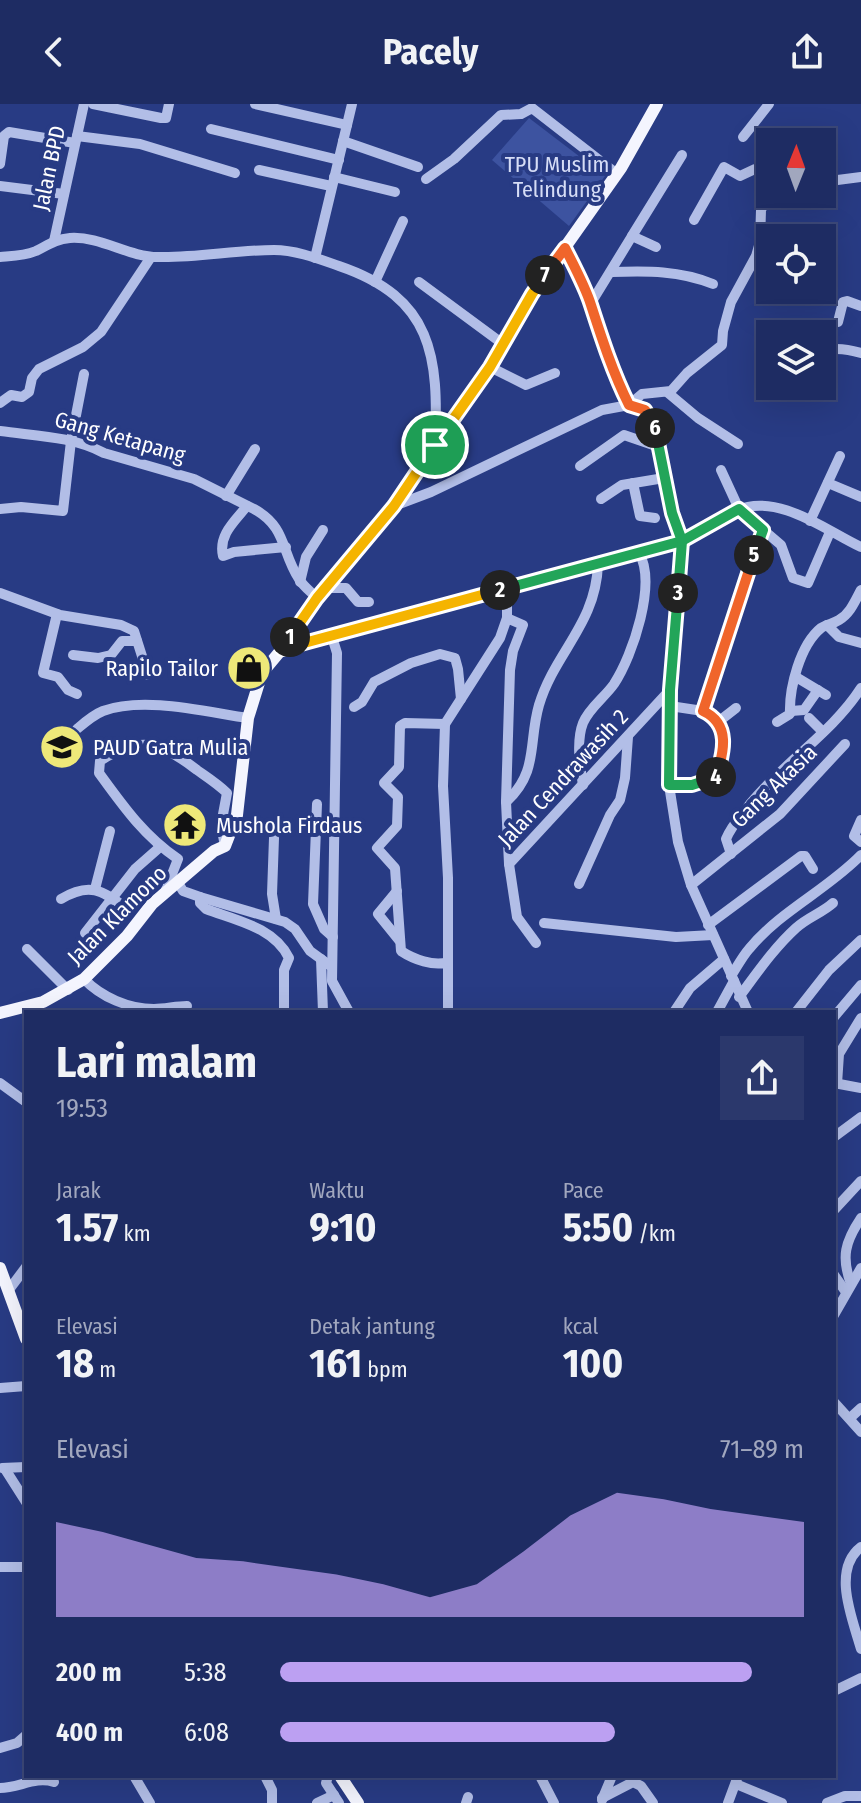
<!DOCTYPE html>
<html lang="id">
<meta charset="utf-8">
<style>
:root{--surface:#1e2c63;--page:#2b386c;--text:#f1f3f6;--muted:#a1a7be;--line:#3c4878;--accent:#bca0f2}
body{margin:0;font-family:"Fira Sans Condensed",sans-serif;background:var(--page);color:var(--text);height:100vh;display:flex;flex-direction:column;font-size:30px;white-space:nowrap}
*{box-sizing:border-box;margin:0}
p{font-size:26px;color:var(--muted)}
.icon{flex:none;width:44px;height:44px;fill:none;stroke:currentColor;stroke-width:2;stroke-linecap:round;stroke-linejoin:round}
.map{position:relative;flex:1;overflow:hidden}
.side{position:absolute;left:24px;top:906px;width:812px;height:768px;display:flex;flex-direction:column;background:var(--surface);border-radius:0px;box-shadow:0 8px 32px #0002,0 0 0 2px var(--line)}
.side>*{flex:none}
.needle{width:52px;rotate:1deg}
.controls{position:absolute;left:756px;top:24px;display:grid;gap:16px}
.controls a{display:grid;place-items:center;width:80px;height:80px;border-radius:0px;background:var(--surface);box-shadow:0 8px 32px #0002,0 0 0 2px var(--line);font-size:40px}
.pin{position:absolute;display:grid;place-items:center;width:68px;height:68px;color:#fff;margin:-34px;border:4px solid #fff;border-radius:50%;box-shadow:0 2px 8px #0007}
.km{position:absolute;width:40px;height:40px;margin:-20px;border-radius:50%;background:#222;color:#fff;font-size:22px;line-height:40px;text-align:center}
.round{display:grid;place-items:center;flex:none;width:84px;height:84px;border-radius:0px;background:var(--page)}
.head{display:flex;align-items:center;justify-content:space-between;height:136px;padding:0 32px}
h1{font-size:44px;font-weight:700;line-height:60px}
.figures{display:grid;grid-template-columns:repeat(3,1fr);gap:12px;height:136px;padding:8px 32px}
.figures div{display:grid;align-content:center}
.figures b{font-size:40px;font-weight:700}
.figures small{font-size:22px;font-weight:400}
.figures p{font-size:22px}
.chart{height:224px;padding:16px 32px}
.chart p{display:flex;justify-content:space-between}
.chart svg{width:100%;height:144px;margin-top:8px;fill:var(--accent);opacity:.7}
ul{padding:0 32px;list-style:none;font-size:26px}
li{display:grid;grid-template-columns:128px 96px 1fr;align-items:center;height:60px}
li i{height:20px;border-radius:10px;background:var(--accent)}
header{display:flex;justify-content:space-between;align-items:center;height:104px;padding:0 32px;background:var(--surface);font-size:36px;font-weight:700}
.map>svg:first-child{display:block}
.green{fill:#3d53a0}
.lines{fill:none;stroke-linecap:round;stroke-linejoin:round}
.minor{stroke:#b2bee7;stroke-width:10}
.major{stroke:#f4f5fe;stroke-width:12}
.split-1-casing{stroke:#fff;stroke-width:16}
.split-2-casing{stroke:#fff;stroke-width:16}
.split-3-casing{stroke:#fff;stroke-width:16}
.split-4-casing{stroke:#fff;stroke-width:16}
.split-5-casing{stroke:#fff;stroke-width:16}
.split-6-casing{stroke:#fff;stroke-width:16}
.split-7-casing{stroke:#fff;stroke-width:16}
.split-8-casing{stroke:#fff;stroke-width:16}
.split-1{stroke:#f5b400;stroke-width:10}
.split-2{stroke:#f5b400;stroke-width:10}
.split-3{stroke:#22a559;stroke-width:10}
.split-4{stroke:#22a559;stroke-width:10}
.split-5{stroke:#f0652b;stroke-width:10}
.split-6{stroke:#22a559;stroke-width:10}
.split-7{stroke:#f0652b;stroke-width:10}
.split-8{stroke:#f5b400;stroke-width:10}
.labels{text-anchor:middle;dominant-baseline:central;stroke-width:8;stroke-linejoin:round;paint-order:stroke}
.park-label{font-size:22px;fill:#d6ddf6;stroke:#283b84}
.street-label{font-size:22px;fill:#fff;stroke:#283b84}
.poi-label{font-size:22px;fill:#fff;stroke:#283b84;text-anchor:start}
</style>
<header><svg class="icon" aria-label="back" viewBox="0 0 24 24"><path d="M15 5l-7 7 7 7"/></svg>Pacely<svg class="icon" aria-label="share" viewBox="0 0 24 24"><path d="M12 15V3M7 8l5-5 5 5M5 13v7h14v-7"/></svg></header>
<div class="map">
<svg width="861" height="1699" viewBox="0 0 861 1699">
<rect width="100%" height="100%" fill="#283b84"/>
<path class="green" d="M529 14 605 72 569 122 492 56Z"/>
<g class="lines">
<g class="minor">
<path d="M93 0 161 14H166L169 0"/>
<path d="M255 0 347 21 315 154"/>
<path d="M347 21 352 0"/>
<path d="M211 25 339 56"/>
<path d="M77 32 140 40 235 69"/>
<path d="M743 33 769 0"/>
<path d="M343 37 418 63"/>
<path d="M0 60 4 32 9 28 75 39"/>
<path d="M259 66 331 82"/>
<path d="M334 73 395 88"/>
<path d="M426 75 454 55 501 11 521 10 532 4 617 70"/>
<path d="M822 78 861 73"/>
<path d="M0 82 64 90"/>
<path d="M694 116 724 63 740 72 755 65 770 75"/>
<path d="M632 132 682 51"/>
<path d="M54 137 84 0"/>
<path d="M656 143 632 132 591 199 596 219 629 301 645 306 654 318 672 409 682 437 670 586 669 681 678 738 691 781 748 908"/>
<path d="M565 144 591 199"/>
<path d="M0 153C12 152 24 152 36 147 48 141 56 135 70 134 101 132 128 153 158 153 197 154 235 146 274 146 296 146 319 155 339 162 433 194 439 252 435 341"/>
<path d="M611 168C647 167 679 166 713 180"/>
<path d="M375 178 403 117"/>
<path d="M419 178 503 240"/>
<path d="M838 218 843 198 847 197 861 202"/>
<path d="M822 247C835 243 848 245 861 249"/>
<path d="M490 263 526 281 555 269"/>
<path d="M667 288 698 314 738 340"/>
<path d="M0 299 11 291 22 293 29 288 32 274 39 265 83 243 101 228 151 153"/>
<path d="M0 327C35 332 72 332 104 349L194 375 254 405C287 423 281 448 299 475 303 482 311 488 317 494"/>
<path d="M580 362 624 331 659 343"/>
<path d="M721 366 739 405 781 441 793 474 808 479 830 428"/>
<path d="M633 379 640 412 655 414"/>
<path d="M828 379 861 393"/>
<path d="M226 392 255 345"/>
<path d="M601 395 622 381 664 374"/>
<path d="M247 402C235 417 218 431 223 452L234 448 286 443"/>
<path d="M394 402 431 388 602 306 629 301 642 290 671 287 687 269 722 241 723 227 731 198 756 152 760 138 761 106 770 88"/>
<path d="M0 405 21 403 63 407 71 337 84 270"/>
<path d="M810 417 840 352"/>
<path d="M300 478 306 453 323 426"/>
<path d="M325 484H346L358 498H369"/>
<path d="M0 489 60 511 121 521 134 527 148 571"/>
<path d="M57 510 43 569 58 573 68 586 77 590"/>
<path d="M507 514 523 521 513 547 510 566 506 698 509 760"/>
<path d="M827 521 839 533 861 539"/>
<path d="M332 533 337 549 332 877 349 908"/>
<path d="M282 545 682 437C700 427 718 414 737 406 779 389 825 426 861 443"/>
<path d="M73 551 98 554 111 551 122 537H137"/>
<path d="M796 573 826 591"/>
<path d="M670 602 703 607 763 426"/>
<path d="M354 603 362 598 374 578 411 559 440 550 455 554 458 565 461 595"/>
<path d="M791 607 804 606 818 586"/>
<path d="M809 614 823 628"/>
<path d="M718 618 736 604"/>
<path d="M777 618 790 610C789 584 800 541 821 524 826 520 833 520 839 516 850 510 855 497 861 486"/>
<path d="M445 620 405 619 400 622 399 663 384 679 398 693 397 722 377 744 395 764 401 847C413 855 434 863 448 858V908"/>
<path d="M77 625C84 619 93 611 103 607 144 592 206 608 248 614"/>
<path d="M583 681C580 663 576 637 583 619 589 604 605 593 614 580 633 551 657 479 639 449"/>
<path d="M669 681H692L716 673C724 648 733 621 703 607"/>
<path d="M506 698C539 668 528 639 539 601 555 548 596 520 598 460"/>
<path d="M317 700 313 800 324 825 333 833"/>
<path d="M861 716 854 732 861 738"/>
<path d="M274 734 272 790 276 815"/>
<path d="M731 750 726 735C732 721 741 712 750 700 784 658 832 629 861 584"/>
<path d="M177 777 183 787 200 793 285 818 295 825 310 847 332 863"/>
<path d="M579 780 610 711 620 696 625 674 628 633"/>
<path d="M691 781 780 710 845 640"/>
<path d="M95 785 110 727"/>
<path d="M397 787 378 810 399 836"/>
<path d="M165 788 178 755C144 732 123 702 99 669L100 657C140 631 161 638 197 666 207 673 218 680 227 689L221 721 225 742"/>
<path d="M200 793V799L206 805C235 816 274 823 289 854L284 866V908"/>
<path d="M61 795C89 778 102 786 126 804"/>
<path d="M544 819 676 833 713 831"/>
<path d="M708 821 801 752H805L813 765"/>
<path d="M85 829 135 765 160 743"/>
<path d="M536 839 517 813 509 760 670 586"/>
<path d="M27 845 68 886"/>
<path d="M321 855 323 908"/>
<path d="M448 858V774L443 682 445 620 500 534 507 514V501L499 486"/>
<path d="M731 872C737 863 742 853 749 845 780 807 827 786 861 751"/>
<path d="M84 875C101 893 129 905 154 905 165 905 176 902 187 902"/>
<path d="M739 893C757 869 774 844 796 824 808 813 822 809 833 799"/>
<path d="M674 908 690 884 724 855"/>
<path d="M717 908 734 877"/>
<path d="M796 908 829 866 861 836"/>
<path d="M834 913 861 881"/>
<path d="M0 979 26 998"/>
<path d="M834 979 861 984"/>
<path d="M837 980 839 950 861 914"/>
<path d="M834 1033 861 1013"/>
<path d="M834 1106 861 1077"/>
<path d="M834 1171 846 1188"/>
<path d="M851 1180C841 1153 845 1138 861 1114"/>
<path d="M8 1187 26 1163"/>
<path d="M834 1211 861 1164"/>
<path d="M0 1284 26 1282"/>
<path d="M834 1298 861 1328"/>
<path d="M850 1314 861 1304"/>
<path d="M2 1364 26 1363"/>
<path d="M5 1365 26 1398"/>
<path d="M861 1443C831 1466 853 1516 861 1545"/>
<path d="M0 1463H26"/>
<path d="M834 1587 861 1574"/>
<path d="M0 1644 17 1639 25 1632"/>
<path d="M134 1672 150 1699"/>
<path d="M265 1672 272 1686V1699"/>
<path d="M328 1672 326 1679 339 1699"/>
<path d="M540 1672 554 1699"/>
<path d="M736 1680 782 1699"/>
<path d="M0 1684C19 1684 35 1672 54 1678"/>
<path d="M602 1694 633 1678 641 1682 653 1699"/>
<path d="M602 1696 612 1672"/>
<path d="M317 1699 334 1691"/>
<path d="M466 1699 468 1693"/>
<path d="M728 1699 738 1672"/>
<path d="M827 1699 845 1692H861"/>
</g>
<g class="major">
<path d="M0 909 43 898 84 875 127 832 152 800 214 747 225 742 237 711 248 614 262 569 282 545 317 494 394 402 490 263 532 190 621 64 657 0"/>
<path d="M0 1164 26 1235"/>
<path d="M340 1672 358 1699"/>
</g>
</g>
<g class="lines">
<g class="split-1-casing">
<path id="split-1" d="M290 533 317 494 394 402 435 341"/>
</g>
<g class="split-2-casing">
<path id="split-2" d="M290 533 282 545 500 486"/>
</g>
<g class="split-3-casing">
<path id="split-3" d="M500 486 682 437 678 489"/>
</g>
<g class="split-4-casing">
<path id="split-4" d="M678 489 670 586 669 681H692L716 673"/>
</g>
<g class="split-5-casing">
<path id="split-5" d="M716 673C724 648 731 620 703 607L754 451"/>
</g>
<g class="split-6-casing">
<path id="split-6" d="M655 324 672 409 682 437 739 405 763 426 754 451"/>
</g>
<g class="split-7-casing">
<path id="split-7" d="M545 171 565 144C574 162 585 182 591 201 602 235 613 269 629 301L645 306 655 324"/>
</g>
<g class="split-8-casing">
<path id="split-8" d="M435 341 490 263 532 190 545 171"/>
</g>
<use href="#split-1" class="split-1"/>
<use href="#split-2" class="split-2"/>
<use href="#split-3" class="split-3"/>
<use href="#split-4" class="split-4"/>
<use href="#split-5" class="split-5"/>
<use href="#split-6" class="split-6"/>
<use href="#split-7" class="split-7"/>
<use href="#split-8" class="split-8"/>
</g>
<defs>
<g id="shop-disc" transform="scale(2.3)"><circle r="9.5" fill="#eee879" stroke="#283b84"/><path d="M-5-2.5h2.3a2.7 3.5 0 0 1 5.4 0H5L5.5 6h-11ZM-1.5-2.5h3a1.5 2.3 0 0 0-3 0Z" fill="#111"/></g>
<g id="school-disc" transform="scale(2.3)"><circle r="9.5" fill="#eee879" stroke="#283b84"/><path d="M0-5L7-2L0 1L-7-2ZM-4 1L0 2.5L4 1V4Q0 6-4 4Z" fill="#111"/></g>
<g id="temple-disc" transform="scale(2.3)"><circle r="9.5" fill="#eee879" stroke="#283b84"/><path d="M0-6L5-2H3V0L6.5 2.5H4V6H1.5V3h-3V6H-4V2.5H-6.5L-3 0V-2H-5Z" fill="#111"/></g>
</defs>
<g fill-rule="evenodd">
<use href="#shop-disc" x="249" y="564"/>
<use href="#school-disc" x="62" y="643"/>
<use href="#temple-disc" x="185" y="721"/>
</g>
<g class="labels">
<g class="park-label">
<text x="557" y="60">TPU Muslim<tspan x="557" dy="25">Telindung</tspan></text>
</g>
<g class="street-label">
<text transform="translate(49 64) rotate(-78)">Jalan BPD</text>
<text transform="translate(120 333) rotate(16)">Gang Ketapang</text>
<text transform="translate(563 674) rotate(-47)">Jalan Cendrawasih 2</text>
<text transform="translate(774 682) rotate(-44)">Gang Akasia</text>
<text transform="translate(117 811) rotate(-45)">Jalan Klamono</text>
</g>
<g class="poi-label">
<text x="218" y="564" text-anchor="end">Rapilo Tailor</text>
<text x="93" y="643">PAUD Gatra Mulia</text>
<text x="216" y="721">Mushola Firdaus</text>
</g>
</g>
</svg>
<div class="controls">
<a><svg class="needle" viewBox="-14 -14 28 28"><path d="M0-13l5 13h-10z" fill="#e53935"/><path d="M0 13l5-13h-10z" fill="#a1a7be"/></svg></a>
<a><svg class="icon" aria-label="locate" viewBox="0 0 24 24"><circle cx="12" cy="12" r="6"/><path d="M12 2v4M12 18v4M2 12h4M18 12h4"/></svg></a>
<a><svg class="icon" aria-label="layers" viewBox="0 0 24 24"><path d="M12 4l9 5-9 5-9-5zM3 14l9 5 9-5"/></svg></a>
</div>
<div class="pin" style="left:435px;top:341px;background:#1e9e55"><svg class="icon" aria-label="arrive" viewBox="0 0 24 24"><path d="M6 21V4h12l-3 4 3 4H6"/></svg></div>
<b class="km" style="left:290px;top:533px">1</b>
<b class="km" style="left:500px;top:486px">2</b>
<b class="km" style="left:678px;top:489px">3</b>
<b class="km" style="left:716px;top:673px">4</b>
<b class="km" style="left:754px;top:451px">5</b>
<b class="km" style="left:655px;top:324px">6</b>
<b class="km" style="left:545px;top:171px">7</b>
<section class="side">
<div class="head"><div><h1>Lari malam</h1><p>19:53</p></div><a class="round"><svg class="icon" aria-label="share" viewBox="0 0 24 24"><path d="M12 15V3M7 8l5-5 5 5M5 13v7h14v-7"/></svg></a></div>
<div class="figures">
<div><p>Jarak</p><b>1.57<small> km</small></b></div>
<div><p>Waktu</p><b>9:10</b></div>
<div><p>Pace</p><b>5:50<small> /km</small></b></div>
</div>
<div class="figures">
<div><p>Elevasi</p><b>18<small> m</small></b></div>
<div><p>Detak jantung</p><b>161<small> bpm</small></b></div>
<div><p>kcal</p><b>100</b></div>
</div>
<div class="chart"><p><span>Elevasi</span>71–89 m</p>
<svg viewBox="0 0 160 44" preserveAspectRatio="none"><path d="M0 44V15L10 18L20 22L30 26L40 27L50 29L60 31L70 34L80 38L90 34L100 24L110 13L120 6L130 8L140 11L150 13L160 15V44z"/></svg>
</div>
<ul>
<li><b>200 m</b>5:38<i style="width:90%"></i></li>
<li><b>400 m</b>6:08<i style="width:64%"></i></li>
</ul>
</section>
</div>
